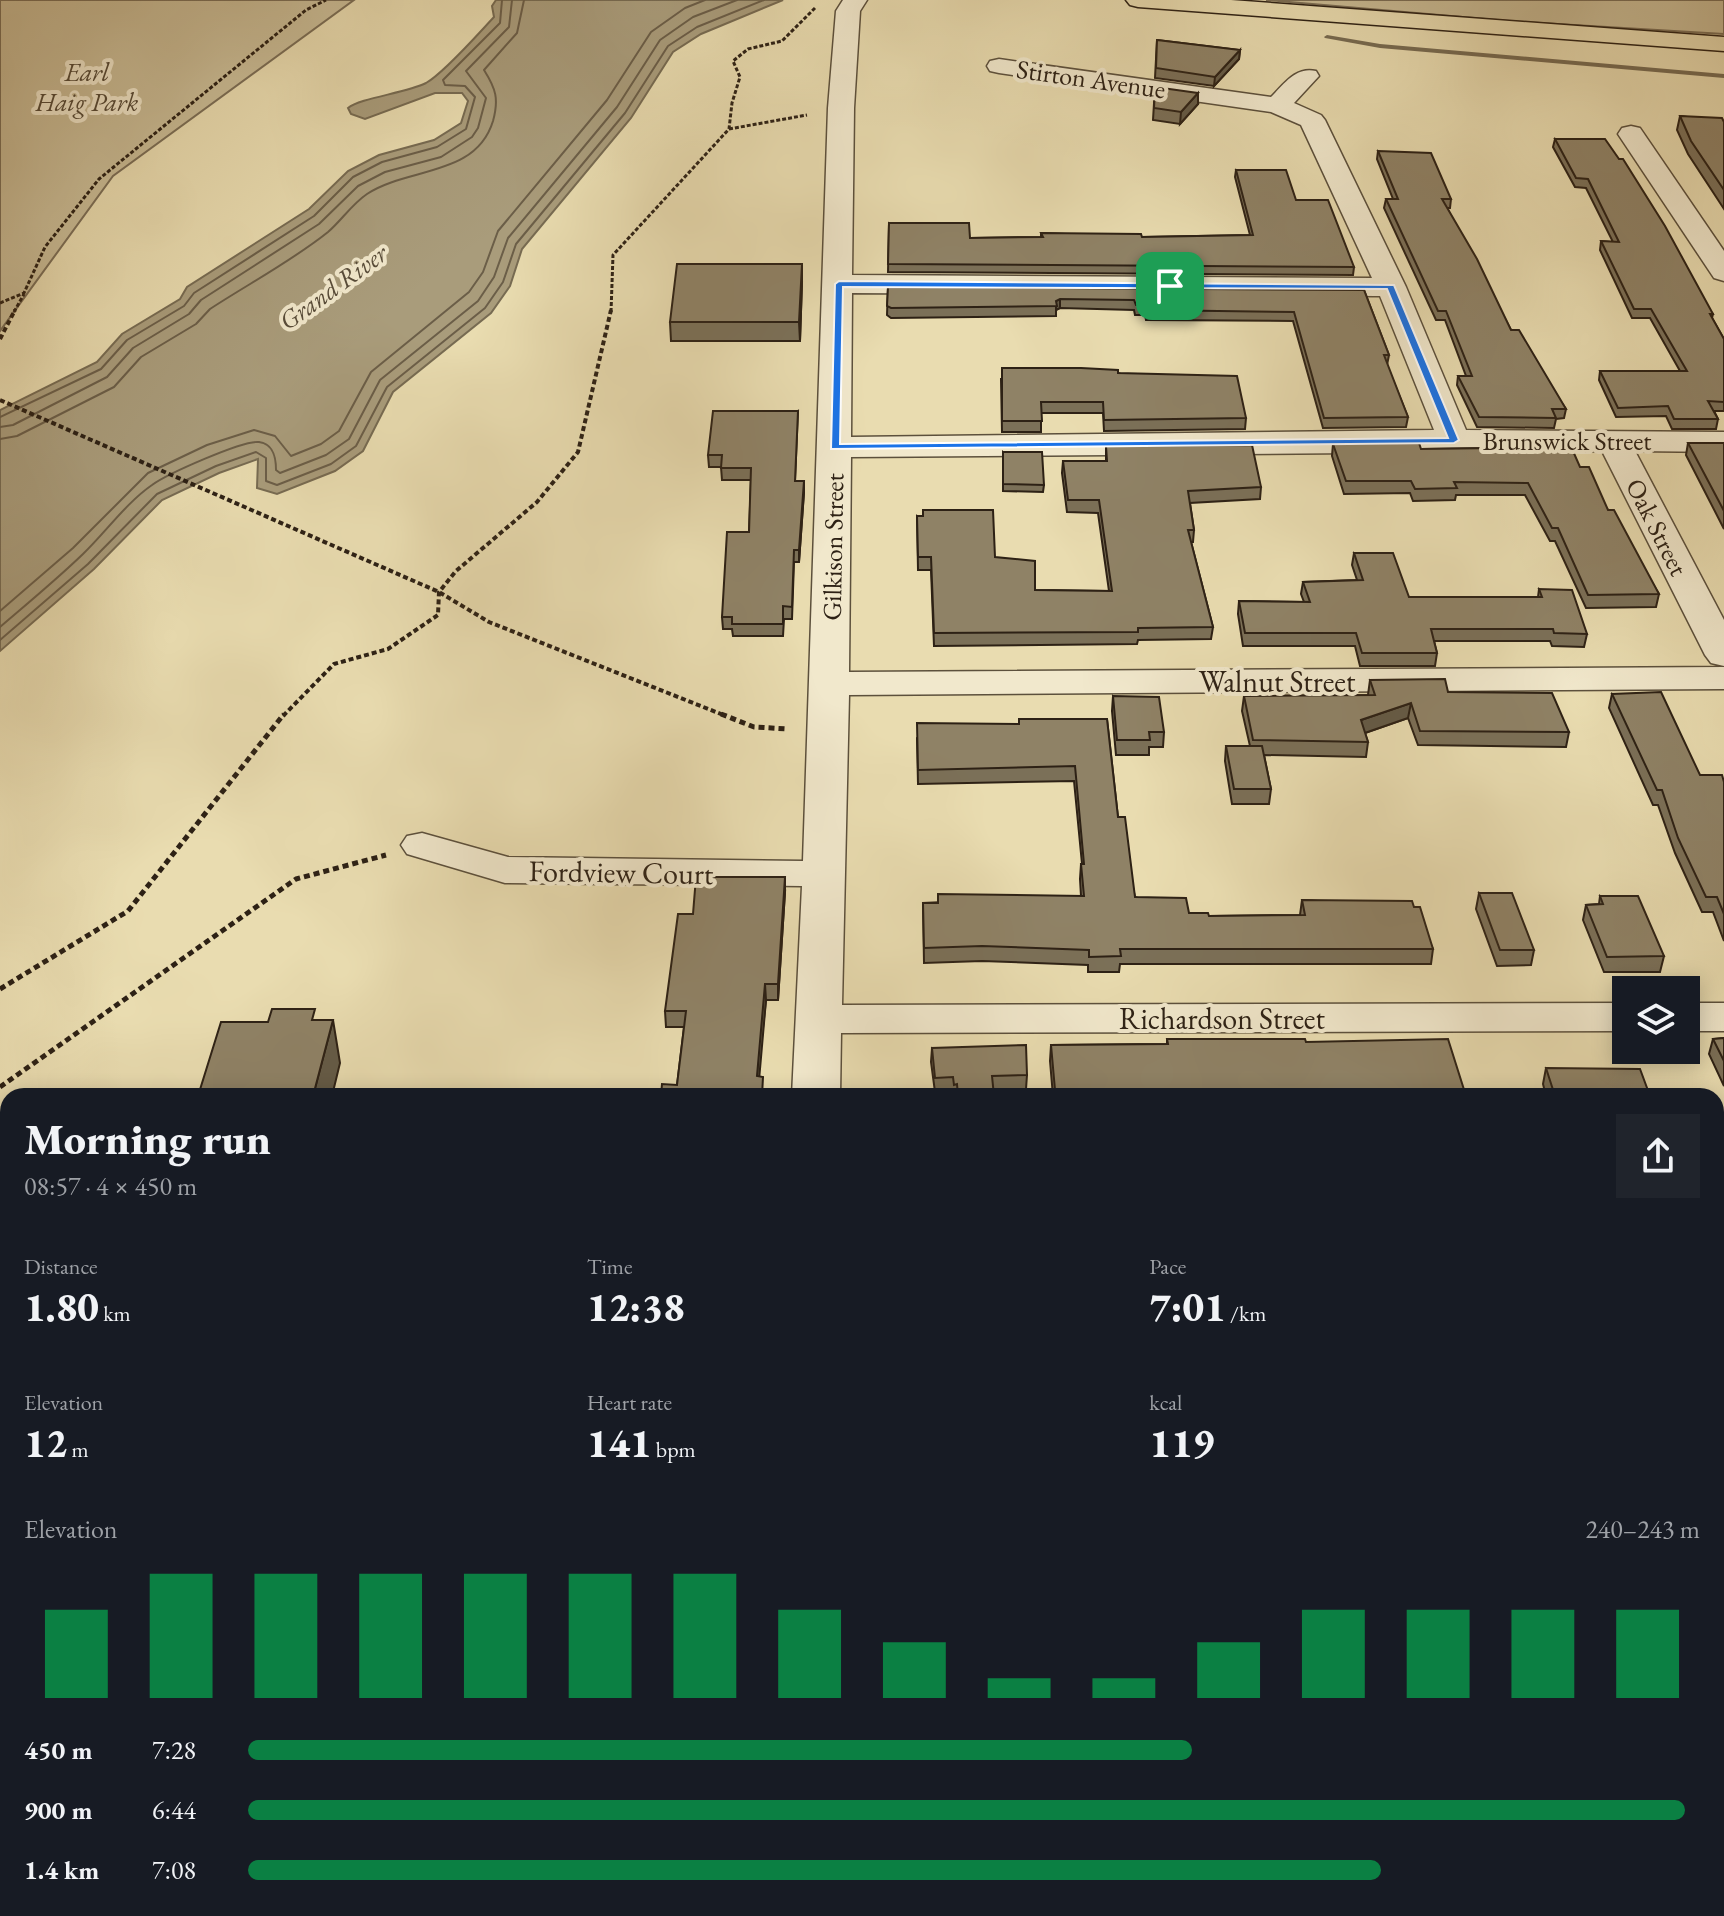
<!DOCTYPE html>
<meta charset="utf-8">
<style>
:root{--surface:#171b24;--page:#20242c;--text:#f1f3f6;--muted:#9ea1a6;--accent:#0b8043}
body{margin:0;font-family:"EB Garamond",serif;background:var(--page);color:var(--text);height:100vh;display:flex;flex-direction:column;font-size:30px;white-space:nowrap}
*{box-sizing:border-box;margin:0}
p{font-size:26px;color:var(--muted)}
.icon{flex:none;width:44px;height:44px;fill:none;stroke:currentColor;stroke-width:2;stroke-linecap:round;stroke-linejoin:round}
.map{position:relative;flex:1;overflow:hidden}
.panel{position:absolute;left:0px;top:1088px;width:1724px;height:828px;display:flex;flex-direction:column;background:var(--surface);border-radius:24px 24px 0 0;box-shadow:0 4px 20px #0003}
.panel>*{flex:none}
.controls{position:absolute;left:1612px;top:976px;display:grid;gap:16px}
.controls a{display:grid;place-items:center;width:88px;height:88px;border-radius:0px;background:var(--surface);box-shadow:0 4px 20px #0003;font-size:40px}
.pin{position:absolute;display:grid;place-items:center;width:68px;height:68px;color:#fff;margin:-34px;border-radius:16px;box-shadow:0 4px 12px #0006}
.round{display:grid;place-items:center;flex:none;width:84px;height:84px;border-radius:0px;background:var(--page)}
.head{display:flex;align-items:center;justify-content:space-between;height:136px;padding:0 24px}
h1{font-size:44px;font-weight:800;line-height:60px}
.metrics{display:grid;grid-template-columns:repeat(3,1fr);gap:12px;height:136px;padding:8px 24px}
.metrics div{display:grid;align-content:center}
.metrics b{font-size:40px;font-weight:800}
.metrics small{font-size:22px;font-weight:400}
.metrics p{font-size:22px}
.chart{height:224px;padding:16px 24px}
.chart p{display:flex;justify-content:space-between}
.chart svg{width:100%;height:144px;margin-top:8px;stroke:var(--accent);stroke-width:6}
ul{padding:0 24px;list-style:none;font-size:26px}
li{display:grid;grid-template-columns:128px 96px 1fr;align-items:center;height:60px}
li i{height:20px;border-radius:10px;background:var(--accent)}
.map>svg:first-child{display:block}
.green{fill:#c9bc96;stroke:#7b6e56;stroke-width:2}
.water{fill:#a99c7b;stroke:#776b52;stroke-width:2}
.lines{fill:none;stroke-linecap:round;stroke-linejoin:round}
.shore{stroke:#6b5e48;stroke-width:2}
.stream{fill:#776b52;fill-rule:evenodd}
.minor-casing{stroke:#5c503c;stroke-width:3}
.major-casing{stroke:#2d2115;stroke-width:3}
.path-far3{stroke:#2d2115;stroke-width:3;stroke-dasharray:4 2;stroke-linecap:butt}
.path-far2{stroke:#2d2115;stroke-width:4;stroke-dasharray:5 3;stroke-linecap:butt}
.path-far1{stroke:#2d2115;stroke-width:5;stroke-dasharray:6 4;stroke-linecap:butt}
.path{stroke:#2d2115;stroke-width:6;stroke-dasharray:8 5;stroke-linecap:butt}
.minor{fill:#f1e8cc;fill-rule:evenodd}
.major{fill:#e9dcb0;fill-rule:evenodd}
.wall{fill:#7b7058;stroke:#2d2115;stroke-width:2}
.shaded-wall{fill:#645b47;stroke:#2d2115;stroke-width:2}
.building{fill:#8f8266;stroke:#2d2115;stroke-width:2}
.route{fill:#1a73e8;stroke:#fff;stroke-width:2;fill-rule:evenodd}
.labels{text-anchor:middle;dominant-baseline:central;stroke-width:8;stroke-linejoin:round;paint-order:stroke}
.far-park-label{font-size:26px;font-style:italic;fill:#544835;stroke:#f1e8cc}
.far-street-label{font-size:26px;fill:#2d2115;stroke:#f1e8cc}
.far-water-label{font-size:26px;font-style:italic;fill:#584c39;stroke:#f1e8cc}
.street-label{font-size:30px;fill:#2d2115;stroke:#f1e8cc}
</style>
<div class="map">
<svg width="1724" height="1916" viewBox="0 0 1724 1916">
<rect width="100%" height="100%" fill="#e9dcb0"/>
<filter id="stains"><feTurbulence type="fractalNoise" baseFrequency=".0025" numOctaves="4"/><feColorMatrix values="0 0 0 0 .2 0 0 0 0 .09 0 0 0 0 .02 0 0 0 .5 -.17"/></filter>
<radialGradient id="worn" r=".72"><stop offset=".6" stop-color="#630" stop-opacity="0"/><stop offset="1" stop-color="#630" stop-opacity=".3"/></radialGradient>
<g class="green">
<path d="M0 0H354L113 176 0 331Z"/>
<path d="M1266 0H1724V34L1509 21Z"/>
</g>
<path class="water" d="M496 0H783L701 34 673 52 631 118 522 249 510 286 491 313 393 392 363 451 335 471 277 494 257 488 258 459 219 473 162 500 94 569 0 651V410L97 362 122 334 180 299 187 287 309 209 348 171 379 155 434 140 461 123 468 101 462 93H435L365 119 351 114 348 108C360 98 406 93 426 83 444 73 478 34 494 17L492 6Z"/>
<g class="lines">
<g class="shore">
<path d="M0 417 101 369 127 340 184 306 194 293 314 216 353 177 382 162 437 147 466 129 475 97 465 86 445 85 443 80 500 23 502 0"/>
<path d="M0 427 13 425 107 377 133 348 189 314 201 300 319 224 358 186 385 172 441 157 472 137 478 128 486 98 466 71 509 27 512 0"/>
<path d="M0 439 17 436 114 387 141 357 196 324 210 309C248 284 292 261 328 232 341 221 352 204 367 194 408 167 476 177 493 121 499 99 496 89 484 70L517 33 524 0"/>
<path d="M0 611 73 548 148 473 207 445 254 430 275 436 291 456 321 444 339 431 371 372 469 292 483 272 498 231 607 100 651 32 685 8 705 0"/>
<path d="M0 627C28 603 56 580 83 554 105 533 126 503 152 485 167 474 243 440 259 442 274 444 276 458 276 470L280 473 326 455 349 439 380 380 478 301 494 277 508 238 617 107 660 40 693 17 737 0"/>
<path d="M0 640 88 564 157 494 216 466 256 452 266 458V481L277 485 331 464 356 446 387 387 485 308 503 282 516 244 625 113 668 46 697 27 764 0"/>
</g>
<path class="stream" d="M1327 35 1380 44 1724 74V78L1380 48 1325 38 1324 37Z"/>
<g class="minor-casing">
<g id="minor">
<path d="M843 0H867L860 11 854 108 852 275 1372 278 1301 125 1271 112 999 73 990 71 987 66 990 61 999 59 1271 97C1284 84 1296 66 1316 71L1319 76 1294 103 1321 115 1325 120 1406 287 1466 430 1724 432V452L1635 451 1724 620V666L1711 663 1705 655 1602 451 851 457 849 672 1724 667V689L849 695 842 1005 1626 1003V1031L841 1033 840 1096H792L802 886 505 883 407 854 401 845 407 836 422 833 508 857 803 861 828 108 836 11ZM852 293 1380 296 1434 430 851 437Z"/>
<path d="M1631 126 1640 128 1724 251V281L1714 278 1618 134 1622 128Z"/>
<rect x="1686" y="1003" width="38" height="28"/>
<rect x="1716" y="1496" width="8" height="44"/>
<rect x="771" y="1908" width="64" height="8"/>
</g>
</g>
<g class="major-casing">
<path id="major" d="M1126 0H1231L1724 37V51L1138 7 1130 5Z"/>
</g>
<g class="path-far3">
<path d="M729 129 807 115"/>
<path d="M0 303 24 293 45 247 99 179 306 10 326 0"/>
<path d="M14 312 24 294"/>
<path d="M611 312 613 255 729 129 732 103 740 77 733 61 748 49 782 41 815 8"/>
</g>
<g class="path-far2">
<path d="M0 339 15 310"/>
<path d="M0 400 439 592 489 622 726 716"/>
<path d="M283 716 334 664 388 649 438 615 439 592 456 571 537 502 578 452 611 310"/>
</g>
<g class="path-far1">
<path d="M721 714 754 727 788 729"/>
<path d="M0 989 128 911 284 714"/>
<path d="M0 1087 296 879 386 855"/>
</g>
<path class="path" d="M277 1916 286 1908"/>
<use href="#minor" class="minor"/>
<use href="#major" class="major"/>
</g>
<g class="wall">
<path d="M1157 40 1240 50 1239 59 1214 86 1155 78Z"/>
<path d="M1155 87 1198 104 1180 124 1153 120Z"/>
<path d="M1680 116 1724 122V209L1688 154 1677 130Z"/>
<path d="M1555 139 1713 314 1712 318 1724 339V411H1714L1718 419 1716 429H1672L1666 416 1616 417 1599 380 1600 371H1680L1650 318H1632L1600 250 1601 241 1613 242 1586 188 1575 187 1553 147Z"/>
<path d="M1378 151 1451 199 1450 208H1447L1511 330 1566 409 1564 418 1556 419 1554 428 1477 427 1457 385 1458 376H1466L1445 320H1436L1384 208 1386 199H1393L1377 159Z"/>
<path d="M1236 170 1296 200 1354 267 1353 275 888 272 889 223 970 238 1041 237V233L1142 237 1250 235 1235 177Z"/>
<path d="M802 282 800 341H671L670 322Z"/>
<path d="M888 287 1364 290 1389 355 1387 365 1408 417 1406 427 1323 428 1293 321 1146 320 1145 315H1135L1134 310 1060 308 1056 310V316L891 318 887 315Z"/>
<path d="M1118 373 1246 418 1245 429 1104 431 1103 413H1041V432H1002L1001 379Z"/>
<path d="M798 411 795 481H804V492L799 562H794L792 619H784L783 636H733L732 629H723L722 617 749 532 751 480H722L721 467H709L708 455Z"/>
<path d="M1493 443 1580 467 1608 510 1659 594 1656 607 1586 608 1555 541H1550L1525 495H1456L1455 500 1413 501 1410 493 1344 494 1332 456 1333 444 1421 449 1492 448Z"/>
<path d="M1688 443H1724V529L1686 455Z"/>
<path d="M1106 446 1261 487 1260 499 1190 503 1194 530 1193 542H1191L1213 627 1211 639 1138 640 1137 644 934 646 931 570H918L917 516 995 557 1035 590 1109 591 1098 513 1067 512 1062 473 1063 461H1106Z"/>
<path d="M1003 452 1044 485 1043 492 1003 491Z"/>
<path d="M1354 553 1409 597H1538L1539 589 1587 634 1584 647 1552 646 1550 641H1434L1437 653 1435 666H1360L1355 646H1243L1238 614 1239 601 1304 602 1301 594 1303 582 1357 580 1352 565Z"/>
<path d="M1370 680 1448 692 1569 732 1566 747 1418 745 1408 718 1365 733 1368 742 1366 757 1264 755 1271 789 1269 804H1232L1225 761 1226 746H1250L1242 711 1244 696 1368 695Z"/>
<path d="M1612 694 1700 775 1724 782V941L1713 912H1702L1675 853 1658 805H1653L1609 708Z"/>
<path d="M1113 696 1164 732 1163 747H1149V755H1116L1112 711Z"/>
<path d="M1107 719 1118 817 1135 897 1189 913 1209 916 1300 915 1302 900 1414 907 1433 949 1431 964H1120L1119 972H1088V965L982 961 924 963 923 903 1081 896 1080 879 1081 864H1082L1074 781 918 784 917 738 1018 724Z"/>
<path d="M785 892 778 1000H766L760 1056 677 1085 684 1027H666L665 1011Z"/>
<path d="M1479 893 1534 950 1531 965 1497 966 1476 909Z"/>
<path d="M1600 896 1664 956 1660 972H1604L1583 920 1586 905 1599 904Z"/>
<path d="M1724 1038V1086L1709 1054 1713 1039Z"/>
<path d="M1167 1039 1306 1042 1466 1096H1053L1050 1061 1051 1045 1167 1044Z"/>
<path d="M932 1048 1027 1075 1026 1089 994 1090V1096H953L952 1092H935L931 1062Z"/>
<path d="M1546 1068 1650 1096H1546L1543 1084Z"/>
<rect x="1716" y="1148" width="8" height="56"/>
<rect x="1716" y="1338" width="8" height="89"/>
<rect x="1716" y="1550" width="8" height="127"/>
<rect x="0" y="1623" width="8" height="140"/>
<path d="M1101 1908H1251L1252 1916H1101Z"/>
</g>
<g class="shaded-wall">
<path d="M1240 50 1239 59 1214 86 1215 77Z"/>
<path d="M1198 93V104L1180 124 1181 112Z"/>
<path d="M802 264V282L800 341 799 322Z"/>
<path d="M1060 299V308L1056 310V301Z"/>
<path d="M804 481V492L799 562V550Z"/>
<path d="M1411 703 1408 718 1359 735 1361 720Z"/>
<path d="M785 877V892L778 1000V984Z"/>
<path d="M765 984 766 1000 758 1092 757 1076 759 1040Z"/>
<path d="M333 1020 340 1063 332 1096H313Z"/>
</g>
<g class="building">
<path d="M1157 40 1240 50 1215 77 1156 68Z"/>
<path d="M1155 87 1198 93 1181 112 1154 108Z"/>
<path d="M1680 116 1722 118 1724 122V190L1691 141Z"/>
<path d="M1555 139H1605L1619 159H1623L1665 226 1713 314H1710L1724 339V402L1708 401 1718 419H1674L1668 406 1618 408 1600 371H1687L1651 309H1634L1601 241 1619 242 1588 179 1576 178Z"/>
<path d="M1378 151 1431 153 1451 199H1442L1477 259 1511 330H1519L1566 409H1552L1556 418 1479 417 1458 376H1472L1446 311H1438L1386 199H1398Z"/>
<path d="M1236 170H1286L1296 200H1328L1354 267 888 264 889 223H969L970 238 1043 237 1041 233 1141 234 1142 237 1253 235Z"/>
<path d="M677 264H802L799 322H670Z"/>
<path d="M888 287 1364 290 1389 355H1384L1408 417 1324 418 1294 312 1147 310 1145 305H1136L1134 300 1060 299 1056 301 1057 306 891 308 887 306Z"/>
<path d="M1002 368H1081L1118 370V373L1237 376 1246 418 1104 420 1103 402H1041L1042 421H1002Z"/>
<path d="M713 411H798L795 481H804L799 550H794L792 607 783 606V624H732V617H722L727 532H749L751 468H721L722 455H708Z"/>
<path d="M1569 442 1580 467H1589L1608 510H1614L1659 594 1588 595 1558 528H1552L1528 483 1454 482 1457 488 1415 489 1411 481H1346L1333 444 1419 443 1421 449 1495 448 1493 443Z"/>
<path d="M1688 443H1724V511Z"/>
<path d="M1252 445 1261 487 1188 491 1194 530H1188L1213 627 1138 628V632L934 633 931 557H918L917 516H923V510H993L995 557 1035 561V590L1112 591 1099 500H1068L1063 461H1107L1106 446Z"/>
<path d="M1003 452H1042L1044 485 1003 484Z"/>
<path d="M1354 553H1393L1409 597H1542L1539 589 1572 590 1587 634 1554 633 1553 629H1431L1437 653H1362L1356 633H1245L1239 601 1310 602 1303 582 1363 580Z"/>
<path d="M1445 679 1448 692 1552 693 1569 732 1420 731 1411 703 1361 720 1368 742 1253 740 1244 696 1375 695 1370 680Z"/>
<path d="M1661 692 1700 775H1722L1724 782V914L1717 897H1706L1678 838 1662 790H1657L1612 694Z"/>
<path d="M1113 696 1159 697 1164 732H1149L1150 740H1117Z"/>
<path d="M1019 719H1107L1118 817H1125L1135 897 1186 898 1189 913H1208L1209 916 1305 915 1302 900 1412 901 1414 907H1420L1433 949H1120L1121 956 1089 957V950L982 946 924 948 923 903H938V894L1084 896 1081 864H1084L1075 766 918 770 917 723 1019 724Z"/>
<path d="M1226 746H1262L1271 789H1234Z"/>
<path d="M696 877H785L778 984H765L757 1076 763 1077 762 1096H661L662 1084 677 1085 686 1011H665L678 914H693Z"/>
<path d="M1479 893H1512L1534 950H1500Z"/>
<path d="M1600 896H1638L1664 956 1607 957 1586 905 1603 904Z"/>
<path d="M272 1009H315L312 1020H333L313 1096H198L221 1022H268Z"/>
<path d="M1724 1038V1061L1713 1039Z"/>
<path d="M1167 1039H1305L1306 1042 1448 1039 1466 1096 1317 1095V1096H1177L1176 1090H1055L1051 1045 1168 1044Z"/>
<path d="M1026 1045 1027 1075 992 1076 994 1096H958L957 1084 954 1085 953 1077 935 1078 932 1048Z"/>
<path d="M1546 1068 1640 1069 1650 1096H1555Z"/>
<rect x="1716" y="1148" width="8" height="40"/>
<rect x="1716" y="1338" width="8" height="72"/>
<rect x="1716" y="1550" width="8" height="111"/>
<path d="M0 1623H8V1718H0L1 1670H0Z"/>
<path d="M1105 1908H1251L1252 1916H1106Z"/>
</g>
<path class="route" d="M839 281 1394 285 1459 440 1454 443 831 449 835 284ZM843 287 1387 289 1448 438 840 444Z"/>
<g class="labels">
<g class="far-park-label">
<text x="87" y="72">Earl<tspan x="87" dy="30">Haig Park</tspan></text>
</g>
<g class="far-street-label">
<text transform="translate(1091 79) rotate(8)">Stirton Avenue</text>
<text x="1567" y="441">Brunswick Street</text>
<text transform="translate(1657 527) rotate(63)">Oak Street</text>
<text transform="translate(833 547) rotate(-89)">Gilkison Street</text>
</g>
<g class="far-water-label">
<text transform="translate(333 287) rotate(-36)">Grand River</text>
</g>
<g class="street-label">
<text x="1277" y="681">Walnut Street</text>
<text transform="translate(621 872) rotate(1)">Fordview Court</text>
<text x="1222" y="1018">Richardson Street</text>
</g>
</g>
<rect width="100%" height="100%" filter="url(#stains)"/>
<rect width="100%" height="100%" fill="url(#worn)"/>
</svg>
<div class="controls">
<a><svg class="icon" aria-label="layers" viewBox="0 0 24 24"><path d="M12 4l9 5-9 5-9-5zM3 14l9 5 9-5"/></svg></a>
</div>
<div class="pin" style="left:1170px;top:286px;background:#1e9e55"><svg class="icon" aria-label="arrive" viewBox="0 0 24 24"><path d="M6 21V4h12l-3 4 3 4H6"/></svg></div>
<section class="panel">
<div class="head"><div><h1>Morning run</h1><p>08:57 · 4 × 450 m</p></div><a class="round"><svg class="icon" aria-label="share" viewBox="0 0 24 24"><path d="M12 15V3M7 8l5-5 5 5M5 13v7h14v-7"/></svg></a></div>
<div class="metrics">
<div><p>Distance</p><b>1.80<small> km</small></b></div>
<div><p>Time</p><b>12:38</b></div>
<div><p>Pace</p><b>7:01<small> /km</small></b></div>
</div>
<div class="metrics">
<div><p>Elevation</p><b>12<small> m</small></b></div>
<div><p>Heart rate</p><b>141<small> bpm</small></b></div>
<div><p>kcal</p><b>119</b></div>
</div>
<div class="chart"><p><span>Elevation</span>240–243 m</p>
<svg viewBox="0 0 160 44" preserveAspectRatio="none"><path d="M5 44V17M15 44V6M25 44V6M35 44V6M45 44V6M55 44V6M65 44V6M75 44V17M85 44V27M95 44V38M105 44V38M115 44V27M125 44V17M135 44V17M145 44V17M155 44V17"/></svg>
</div>
<ul>
<li><b>450 m</b>7:28<i style="width:65%"></i></li>
<li><b>900 m</b>6:44<i style="width:99%"></i></li>
<li><b>1.4 km</b>7:08<i style="width:78%"></i></li>
</ul>
</section>
</div>
